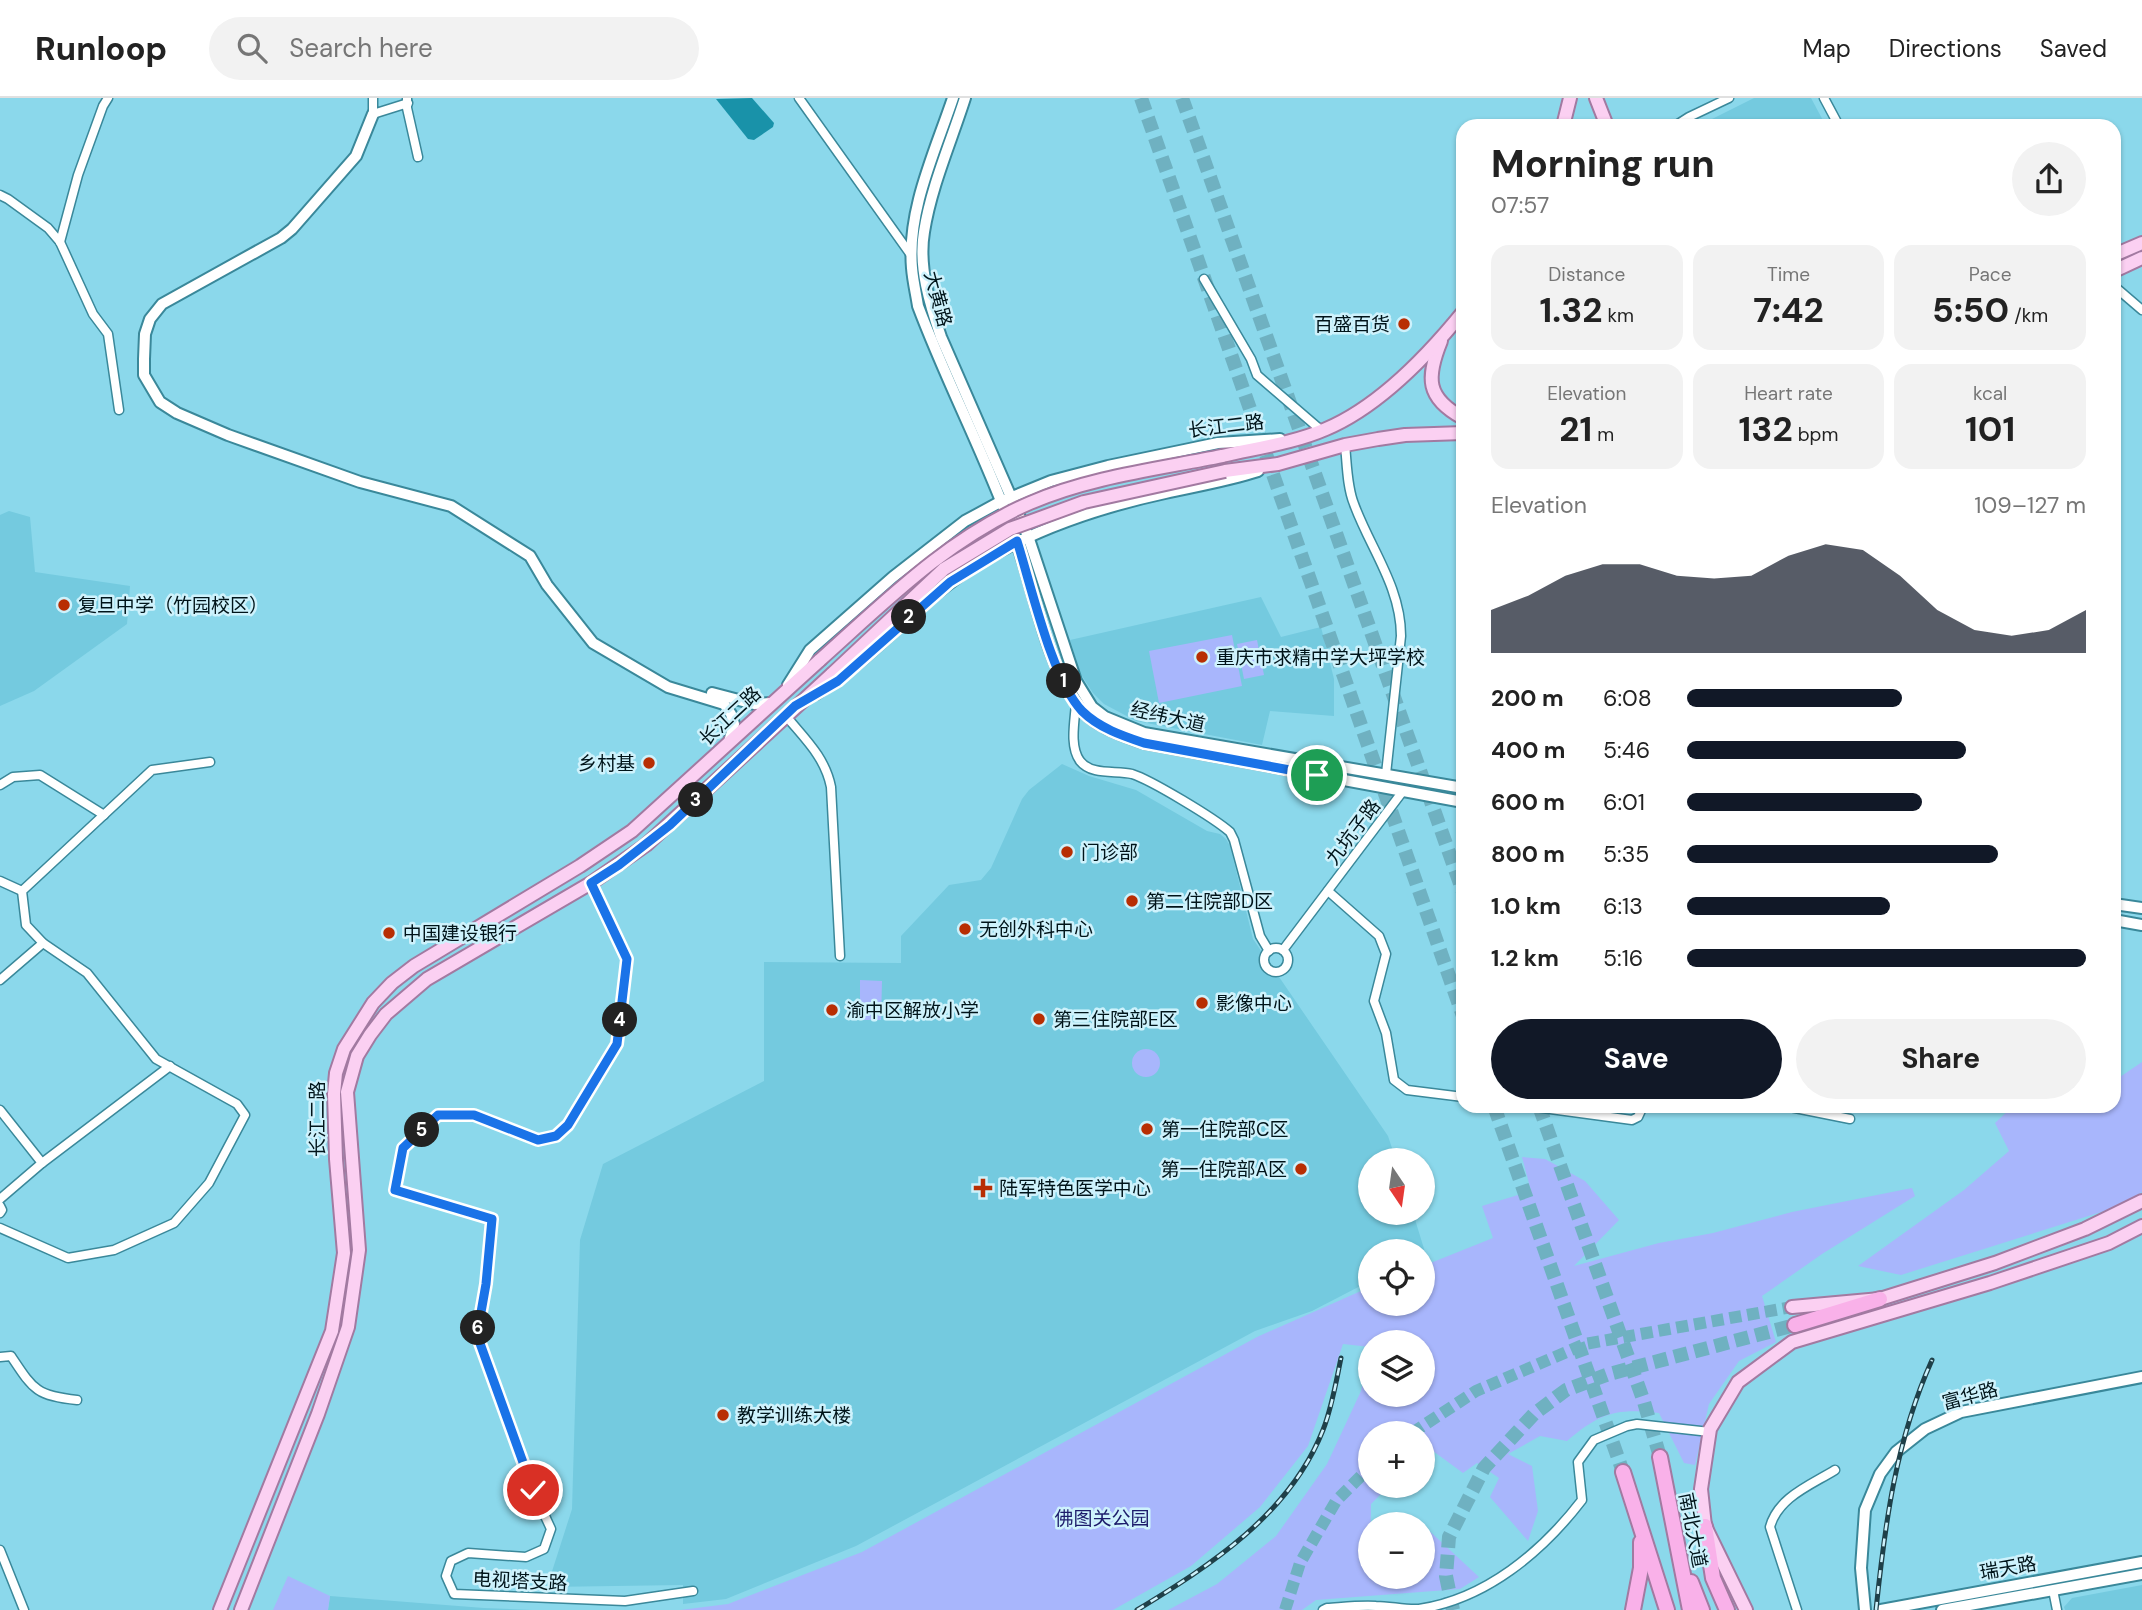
<!DOCTYPE html>
<meta charset="utf-8">
<style>
:root{--surface:#fff;--page:#f2f2f2;--text:#222;--muted:#767676;--line:#e0e0e0;--accent:#111827}
body{margin:0;font-family:"DM Sans","Noto Sans SC",sans-serif;background:var(--page);color:var(--text);height:100vh;display:flex;flex-direction:column;font-size:26px;white-space:nowrap}
*{box-sizing:border-box;margin:0}
p{font-size:23px;color:var(--muted)}
.icon{flex:none;width:38px;height:38px;fill:none;stroke:currentColor;stroke-width:2;stroke-linecap:round;stroke-linejoin:round}
.map{position:relative;flex:1;overflow:hidden}
.sheet{position:absolute;left:1456px;top:21px;width:665px;height:994px;display:flex;flex-direction:column;background:var(--surface);border-radius:21px;box-shadow:0 2px 5px #0004}
.sheet>*{flex:none}
.needle{width:46px;rotate:167deg}
.tools{position:absolute;left:1358px;top:1050px;display:grid;gap:14px}
.tools a{display:grid;place-items:center;width:77px;height:77px;border-radius:50%;background:var(--surface);box-shadow:0 2px 5px #0004;font-size:35px}
.pin{position:absolute;display:grid;place-items:center;width:60px;height:60px;color:#fff;margin:-30px;border:4px solid #fff;border-radius:50%;box-shadow:0 2px 7px #0007}
.km{position:absolute;width:35px;height:35px;margin:-18px;border-radius:50%;background:#222;color:#fff;font-size:19px;line-height:35px;text-align:center}
.round{display:grid;place-items:center;flex:none;width:74px;height:74px;border-radius:37px;background:var(--page)}
.head{display:flex;align-items:center;justify-content:space-between;height:119px;padding:0 35px}
h1{font-size:38px;font-weight:700;line-height:52px}
.metrics{display:grid;grid-template-columns:repeat(3,1fr);gap:10px;height:119px;padding:7px 35px}
.metrics div{display:grid;align-content:center;border-radius:18px;background:var(--page);text-align:center}
.metrics b{font-size:35px;font-weight:700}
.metrics small{font-size:19px;font-weight:400}
.metrics p{font-size:19px}
.chart{height:196px;padding:14px 35px}
.chart p{display:flex;justify-content:space-between}
.chart svg{width:100%;height:126px;margin-top:7px;fill:var(--accent);opacity:.7}
.action{display:flex;gap:14px;margin-top:auto;padding:14px 35px}
.action a{flex:1;height:80px;border-radius:42px;background:var(--accent);color:#fff;font-size:28px;font-weight:700;line-height:80px;text-align:center}
.action a+a{background:var(--page);color:var(--text)}
ul{padding:0 35px;list-style:none;font-size:23px}
li{display:grid;grid-template-columns:112px 84px 1fr;align-items:center;height:52px}
li i{height:18px;border-radius:9px;background:var(--accent)}
header{display:flex;align-items:center;gap:42px;box-sizing:border-box;height:98px;padding:0 35px;background:var(--surface);border-bottom:2px solid var(--line)}
header strong{font-size:33px}
nav{display:flex;gap:38px;margin-inline-start:auto;font-size:24px}
.search{width:490px;height:63px;background:var(--page);display:flex;align-items:center;gap:18px;box-sizing:border-box;padding:0 24px;border-radius:38px;color:var(--muted);font-size:26px}
.map>svg:first-child{display:block}
.built{fill:#74cadf}
.green{fill:#a8b6fc}
.water{fill:#1992a9}
.lines{fill:none;stroke-linecap:round;stroke-linejoin:round}
.primary-tunnel{stroke:#6fb1c1;stroke-width:12;stroke-dasharray:12 6;stroke-linecap:butt}
.highway-tunnel{stroke:#6fb1c1;stroke-width:14;stroke-dasharray:14 7;stroke-linecap:butt}
.street-casing{stroke:#3a889a;stroke-width:11}
.secondary-casing{stroke:#3a889a;stroke-width:14}
.primary-casing{stroke:#a27aa1;stroke-width:16}
.highway-casing{stroke:#a27aa1;stroke-width:18}
.street{stroke:#fff;stroke-width:8}
.secondary{stroke:#fff;stroke-width:10}
.primary{stroke:#fbd0f2;stroke-width:12}
.highway{stroke:#f9b1e9;stroke-width:14}
.rail-casing{stroke:#1f4049;stroke-width:5}
.rail{stroke:#cef2fc;stroke-width:2.5;stroke-dasharray:8;stroke-linecap:butt}
.primary-bridge-casing{stroke:#a27aa1;stroke-width:16;stroke-linecap:butt}
.primary-bridge{stroke:#fbd0f2;stroke-width:12}
.route-casing{stroke:#fff;stroke-width:14}
.route{stroke:#1a73e8;stroke-width:9}
.poi-dot{fill:#b82e03;stroke:#cef2fc;stroke-width:2.5}
.labels{text-anchor:middle;dominant-baseline:central;stroke-width:5;stroke-linejoin:round;paint-order:stroke}
.street-label{font-size:19px;fill:#00141a;stroke:#cef2fc}
.poi-label{font-size:19px;fill:#00141a;stroke:#cef2fc;text-anchor:start}
.park-label{font-size:19px;fill:#1d1c6b;stroke:#cef2fc}
</style>
<header>
<strong>Runloop</strong>
<div class="search"><svg class="icon" aria-label="search" viewBox="0 0 24 24"><circle cx="10" cy="10" r="6"/><path d="M15 15l6 6"/></svg>Search here</div>
<nav><a>Map</a><a>Directions</a><a>Saved</a></nav>
</header>
<div class="map">
<svg width="2142" height="1512" viewBox="0 0 2142 1512">
<rect width="100%" height="100%" fill="#8bd8eb"/>
<g class="built">
<path d="M1754 0H1811L1826 28H1698Z"/>
<path d="M9 413 30 419 35 474 130 488 127 526 34 593 0 608V417Z"/>
<path d="M1261 499 1281 539 1321 529 1334 581V618L1270 613 1262 647 1136 623 1104 606 1093 595 1080 575 1070 542Z"/>
<path d="M1062 666 1089 678 1136 692 1207 733 1220 736 1226 741 1230 748 1253 841 1388 1038 1396 1062H1370V1115H1413L1425 1154 1370 1153V1183L1312 1213 1255 1233 856 1448 726 1501 683 1506V1487L547 1489 572 1411 580 1142 603 1066 764 983V864L901 865V838L949 787 981 782 991 770 1022 701 1029 692Z"/>
<path d="M2142 1487V1512H2065L2064 1509 2072 1500Z"/>
<path d="M330 1498 484 1510 532 1512H328Z"/>
</g>
<g class="green">
<path d="M1232 537 1242 588 1159 605 1149 553Z"/>
<path d="M1257 542 1264 577 1244 581 1237 546Z"/>
<path d="M860 882 882 883 881 922H860Z"/>
<circle cx="1146" cy="965" r="14"/>
<path d="M2142 964V1094L2117 1109 1901 1177 1858 1168 1964 1092 2009 1053 1995 1025 2013 1008H2114V983Z"/>
<path d="M1522 1059 1545 1061 1585 1083 1619 1122 1574 1168 1659 1145 1713 1135 1792 1114 1912 1090 1915 1098 1822 1156 1762 1198 1776 1244 1739 1263 1709 1306 1695 1367 1684 1365 1659 1315C1616 1310 1600 1315 1567 1343L1540 1338 1508 1356 1532 1368 1538 1413 1528 1443 1490 1399 1499 1380 1477 1365 1463 1375 1433 1353 1423 1359V1335H1370V1388H1389L1371 1406 1370 1479H1423V1427L1479 1479 1460 1491 1316 1502 1302 1512H1168L1217 1486 1276 1438 1327 1366 1361 1293 1370 1252V1297H1423V1244H1370V1249L1343 1246 1308 1348 1260 1409 1191 1468 1113 1512H680L728 1506 862 1454 1257 1239 1370 1189V1206H1423V1168L1493 1140 1482 1108 1531 1093Z"/>
<path d="M288 1478 330 1498 328 1512H273Z"/>
</g>
<path class="water" d="M752 0 774 25 773 29 754 42 748 41 716 1Z"/>
<g class="lines">
<g class="primary-tunnel">
<path d="M1412 1335 1476 1293 1585 1246 1792 1209"/>
<path d="M1285 1512 1300 1465 1336 1403 1370 1369"/>
</g>
<g class="highway-tunnel">
<path d="M1141 0 1463 918"/>
<path d="M1182 0 1463 794"/>
<path d="M1494 1008 1623 1374"/>
<path d="M1539 1008 1644 1304 1660 1359"/>
<path d="M1453 1512 1446 1478 1449 1439 1484 1370 1534 1316 1566 1292 1609 1276 1795 1227"/>
</g>
<g class="street-casing">
<g id="street">
<path d="M373 0V16L408 5"/>
<path d="M407 0V10L418 59"/>
<path d="M799 0 911 157"/>
<path d="M1824 0 1839 28"/>
<path d="M1675 28 1689 19 1729 0"/>
<path d="M0 97 8 101 48 130 60 144 93 216 108 236 119 312"/>
<path d="M60 144 78 77 103 8 108 0"/>
<path d="M1204 181 1251 261 1257 277 1322 333"/>
<path d="M2114 188 2142 212"/>
<path d="M1345 347C1347 366 1347 389 1354 406 1370 450 1401 489 1401 538L1386 676"/>
<path d="M1076 605C1075 622 1069 648 1080 663 1092 678 1116 672 1132 676 1151 682 1214 720 1230 734L1234 742 1260 838 1269 853"/>
<path d="M786 618C805 641 825 659 831 689L840 858"/>
<path d="M0 687 13 679 40 677 104 717"/>
<path d="M0 783 22 793"/>
<path d="M591 785 627 861 617 946 568 1027 556 1037 538 1042 474 1017H438L403 1050 395 1092 492 1121 487 1186 477 1237 533 1392 551 1431 544 1451 526 1459 468 1455 451 1463 446 1478 454 1496 625 1503 693 1493"/>
<path d="M1328 793 1379 838 1386 856 1374 903 1386 935 1394 982 1407 992 1463 999"/>
<circle cx="1276" cy="862" r="12"/>
<path d="M1283 852 1403 693"/>
<path d="M0 882 43 845"/>
<path d="M1528 1008 1632 1022 1638 1019 1643 1008"/>
<path d="M1785 1008 1850 1021"/>
<path d="M0 1012 42 1065"/>
<path d="M0 1101 42 1065 170 968"/>
<path d="M0 1108 2 1112 0 1115"/>
<path d="M0 1130 68 1160 114 1152 174 1125 209 1085 245 1017 237 1006 156 961 87 875 43 845 26 827 22 793 152 672 210 664"/>
<path d="M0 1259 11 1258C33 1291 36 1298 77 1302"/>
<path d="M0 1452 24 1512"/>
<path d="M2053 1492 2057 1512"/>
<path d="M1323 1512 1327 1510C1343 1509 1360 1507 1376 1508 1390 1508 1405 1512 1419 1511 1486 1501 1542 1454 1582 1402L1578 1364 1594 1342 1627 1328 1637 1326 1710 1334"/>
<path d="M1797 1512 1770 1429C1778 1399 1811 1387 1835 1372"/>
</g>
</g>
<g class="secondary-casing">
<g id="secondary">
<path d="M953 0C935 54 907 112 912 170 913 183 916 195 918 208 948 288 989 364 1017 445 1035 496 1045 560 1076 605 1091 627 1120 637 1144 645L1463 704"/>
<path d="M965 0C951 44 931 89 924 134 918 169 930 207 941 239L1028 438 1076 583 1092 609 1105 619 1144 635 1463 690"/>
<path d="M373 16 356 58 292 131 281 140 162 206 150 221 145 236 144 261V277L160 304 177 315 228 337 360 384 451 408 530 458 547 487 593 545 668 589 724 606 731 616 734 626 729 644"/>
<path d="M788 587 810 552 893 479 965 423 1000 404 1051 383 1108 368 1218 345 1280 341"/>
<path d="M712 595 754 606 773 605"/>
<path d="M816 596C876 559 920 500 981 464 1037 430 1101 409 1165 395 1196 388 1227 383 1258 373"/>
<path d="M2114 806 2142 810"/>
<path d="M2114 822 2142 827"/>
<path d="M1865 1512 1861 1470 1865 1412 1880 1376 1896 1354 1925 1331 1961 1314 2142 1279"/>
<path d="M1881 1512 2142 1464"/>
<path d="M1942 1512 2142 1476"/>
</g>
</g>
<g class="primary-casing">
<g id="primary">
<path d="M1596 0 1607 28"/>
<path d="M1563 28 1570 0"/>
<path d="M2114 157 2142 145"/>
<path d="M2114 173 2142 160"/>
<path d="M1441 243C1426 280 1426 300 1463 320"/>
<path d="M1222 358C1256 350 1294 345 1326 331 1378 309 1428 257 1463 214"/>
<path d="M1225 373 1278 366 1345 347 1378 341 1405 337 1463 335"/>
<path d="M1792 1209 1880 1201 1995 1165 2085 1131 2142 1103"/>
<path d="M220 1512 332 1233 344 1155 336 1061 334 996 336 975 344 951 373 905 392 885 414 868 580 768 632 733 820 562"/>
<path d="M241 1512 318 1316 348 1229 359 1152 347 994 357 958 370 937 386 916 427 881 591 785 646 747 832 576"/>
<path d="M1746 1512 1705 1428 1701 1391 1710 1331 1738 1284 1792 1244 1990 1185 2109 1145 2142 1128"/>
</g>
</g>
<g class="highway-casing">
<g id="highway">
<path d="M1795 1227 1880 1201"/>
<path d="M1660 1359 1690 1512"/>
<path d="M1623 1374 1667 1512"/>
<path d="M1705 1428 1713 1480 1727 1512"/>
<path d="M1691 1484 1702 1512"/>
<path d="M1633 1512 1641 1470V1444"/>
</g>
</g>
<use href="#street" class="street"/>
<use href="#secondary" class="secondary"/>
<use href="#primary" class="primary"/>
<use href="#highway" class="highway"/>
<g class="rail-casing">
<g id="rail">
<path d="M1137 1512C1211 1467 1290 1416 1323 1332 1332 1309 1336 1284 1341 1260"/>
<path d="M1876 1512C1885 1425 1896 1342 1932 1262"/>
</g>
</g>
<use href="#rail" class="rail"/>
<g class="primary-bridge-casing">
<g id="primary-bridge">
<path d="M820 562C886 503 947 441 1030 405 1090 379 1158 371 1222 358"/>
<path d="M832 576 944 471 1010 431 1084 404 1225 373"/>
</g>
</g>
<use href="#primary-bridge" class="primary-bridge"/>
</g>
<g class="lines">
<g class="route-casing">
<path id="route" d="M533 1392 477 1237 486 1186 492 1121 395 1092 403 1050 438 1017H474L538 1042 556 1038 568 1027 617 946 627 861 591 785 619 767 670 727 795 608 838 583 950 484 1017 443C1031 487 1052 582 1082 613 1099 630 1123 638 1144 645L1317 677"/>
</g>
<use href="#route" class="route"/>
</g>
<g class="poi-dot">
<circle cx="1404" cy="226" r="7"/>
<circle cx="64" cy="507" r="7"/>
<circle cx="1202" cy="559" r="7"/>
<circle cx="649" cy="665" r="7"/>
<circle cx="1067" cy="754" r="7"/>
<circle cx="1132" cy="803" r="7"/>
<circle cx="965" cy="831" r="7"/>
<circle cx="389" cy="835" r="7"/>
<circle cx="1202" cy="905" r="7"/>
<circle cx="832" cy="912" r="7"/>
<circle cx="1039" cy="921" r="7"/>
<circle cx="1147" cy="1031" r="7"/>
<circle cx="1301" cy="1071" r="7"/>
<path d="M979.5 1079.5h7v7h7v7h-7v7h-7v-7h-7v-7h7z"/>
<circle cx="723" cy="1317" r="7"/>
</g>
<g class="labels">
<g class="street-label">
<text transform="translate(938 201) rotate(75)">大黄路</text>
<text transform="translate(1226 328) rotate(-7)">长江二路</text>
<text transform="translate(730 618) rotate(-43)">长江二路</text>
<text transform="translate(1168 619) rotate(13)">经纬大道</text>
<text transform="translate(1353 734) rotate(-53)">九坑子路</text>
<text transform="translate(317 1021) rotate(-90)">长江二路</text>
<text transform="translate(1970 1298) rotate(-15)">富华路</text>
<text transform="translate(1693 1432) rotate(79)">南北大道</text>
<text transform="translate(2008 1470) rotate(-10)">瑞天路</text>
<text transform="translate(520 1483) rotate(3)">电视塔支路</text>
</g>
<g class="poi-label">
<text x="1390" y="226" text-anchor="end">百盛百货</text>
<text x="78" y="507">复旦中学（竹园校区）</text>
<text x="1216" y="559">重庆市求精中学大坪学校</text>
<text x="635" y="665" text-anchor="end">乡村基</text>
<text x="1081" y="754">门诊部</text>
<text x="1146" y="803">第二住院部D区</text>
<text x="979" y="831">无创外科中心</text>
<text x="403" y="835">中国建设银行</text>
<text x="1216" y="905">影像中心</text>
<text x="846" y="912">渝中区解放小学</text>
<text x="1053" y="921">第三住院部E区</text>
<text x="1161" y="1031">第一住院部C区</text>
<text x="1287" y="1071" text-anchor="end">第一住院部A区</text>
<text x="999" y="1090">陆军特色医学中心</text>
<text x="737" y="1317">教学训练大楼</text>
</g>
<g class="park-label">
<text x="1102" y="1420">佛图关公园</text>
</g>
</g>
</svg>
<div class="tools">
<a><svg class="needle" viewBox="-14 -14 28 28"><path d="M0-13l5 13h-10z" fill="#e53935"/><path d="M0 13l5-13h-10z" fill="#767676"/></svg></a>
<a><svg class="icon" aria-label="locate" viewBox="0 0 24 24"><circle cx="12" cy="12" r="6"/><path d="M12 2v4M12 18v4M2 12h4M18 12h4"/></svg></a>
<a><svg class="icon" aria-label="layers" viewBox="0 0 24 24"><path d="M12 4l9 5-9 5-9-5zM3 14l9 5 9-5"/></svg></a>
<a>+</a>
<a>−</a>
</div>
<div class="pin" style="left:1317px;top:677px;background:#1e9e55"><svg class="icon" aria-label="arrive" viewBox="0 0 24 24"><path d="M6 21V4h12l-3 4 3 4H6"/></svg></div>
<div class="pin" style="left:533px;top:1392px;background:#d93025"><svg class="icon" aria-label="check" viewBox="0 0 24 24"><path d="M5 12l5 5 9-10"/></svg></div>
<b class="km" style="left:1064px;top:583px">1</b>
<b class="km" style="left:909px;top:519px">2</b>
<b class="km" style="left:696px;top:702px">3</b>
<b class="km" style="left:620px;top:922px">4</b>
<b class="km" style="left:422px;top:1032px">5</b>
<b class="km" style="left:478px;top:1230px">6</b>
<section class="sheet">
<div class="head"><div><h1>Morning run</h1><p>07:57</p></div><a class="round"><svg class="icon" aria-label="share" viewBox="0 0 24 24"><path d="M12 15V3M7 8l5-5 5 5M5 13v7h14v-7"/></svg></a></div>
<div class="metrics">
<div><p>Distance</p><b>1.32<small> km</small></b></div>
<div><p>Time</p><b>7:42</b></div>
<div><p>Pace</p><b>5:50<small> /km</small></b></div>
</div>
<div class="metrics">
<div><p>Elevation</p><b>21<small> m</small></b></div>
<div><p>Heart rate</p><b>132<small> bpm</small></b></div>
<div><p>kcal</p><b>101</b></div>
</div>
<div class="chart"><p><span>Elevation</span>109–127 m</p>
<svg viewBox="0 0 160 44" preserveAspectRatio="none"><path d="M0 44V29L10 24L20 17L30 13L40 13L50 17L60 18L70 17L80 10L90 6L100 8L110 17L120 29L130 36L140 38L150 36L160 29V44z"/></svg>
</div>
<ul>
<li><b>200 m</b>6:08<i style="width:54%"></i></li>
<li><b>400 m</b>5:46<i style="width:70%"></i></li>
<li><b>600 m</b>6:01<i style="width:59%"></i></li>
<li><b>800 m</b>5:35<i style="width:78%"></i></li>
<li><b>1.0 km</b>6:13<i style="width:51%"></i></li>
<li><b>1.2 km</b>5:16<i style="width:100%"></i></li>
</ul>
<div class="action"><a>Save</a><a>Share</a></div>
</section>
</div>
